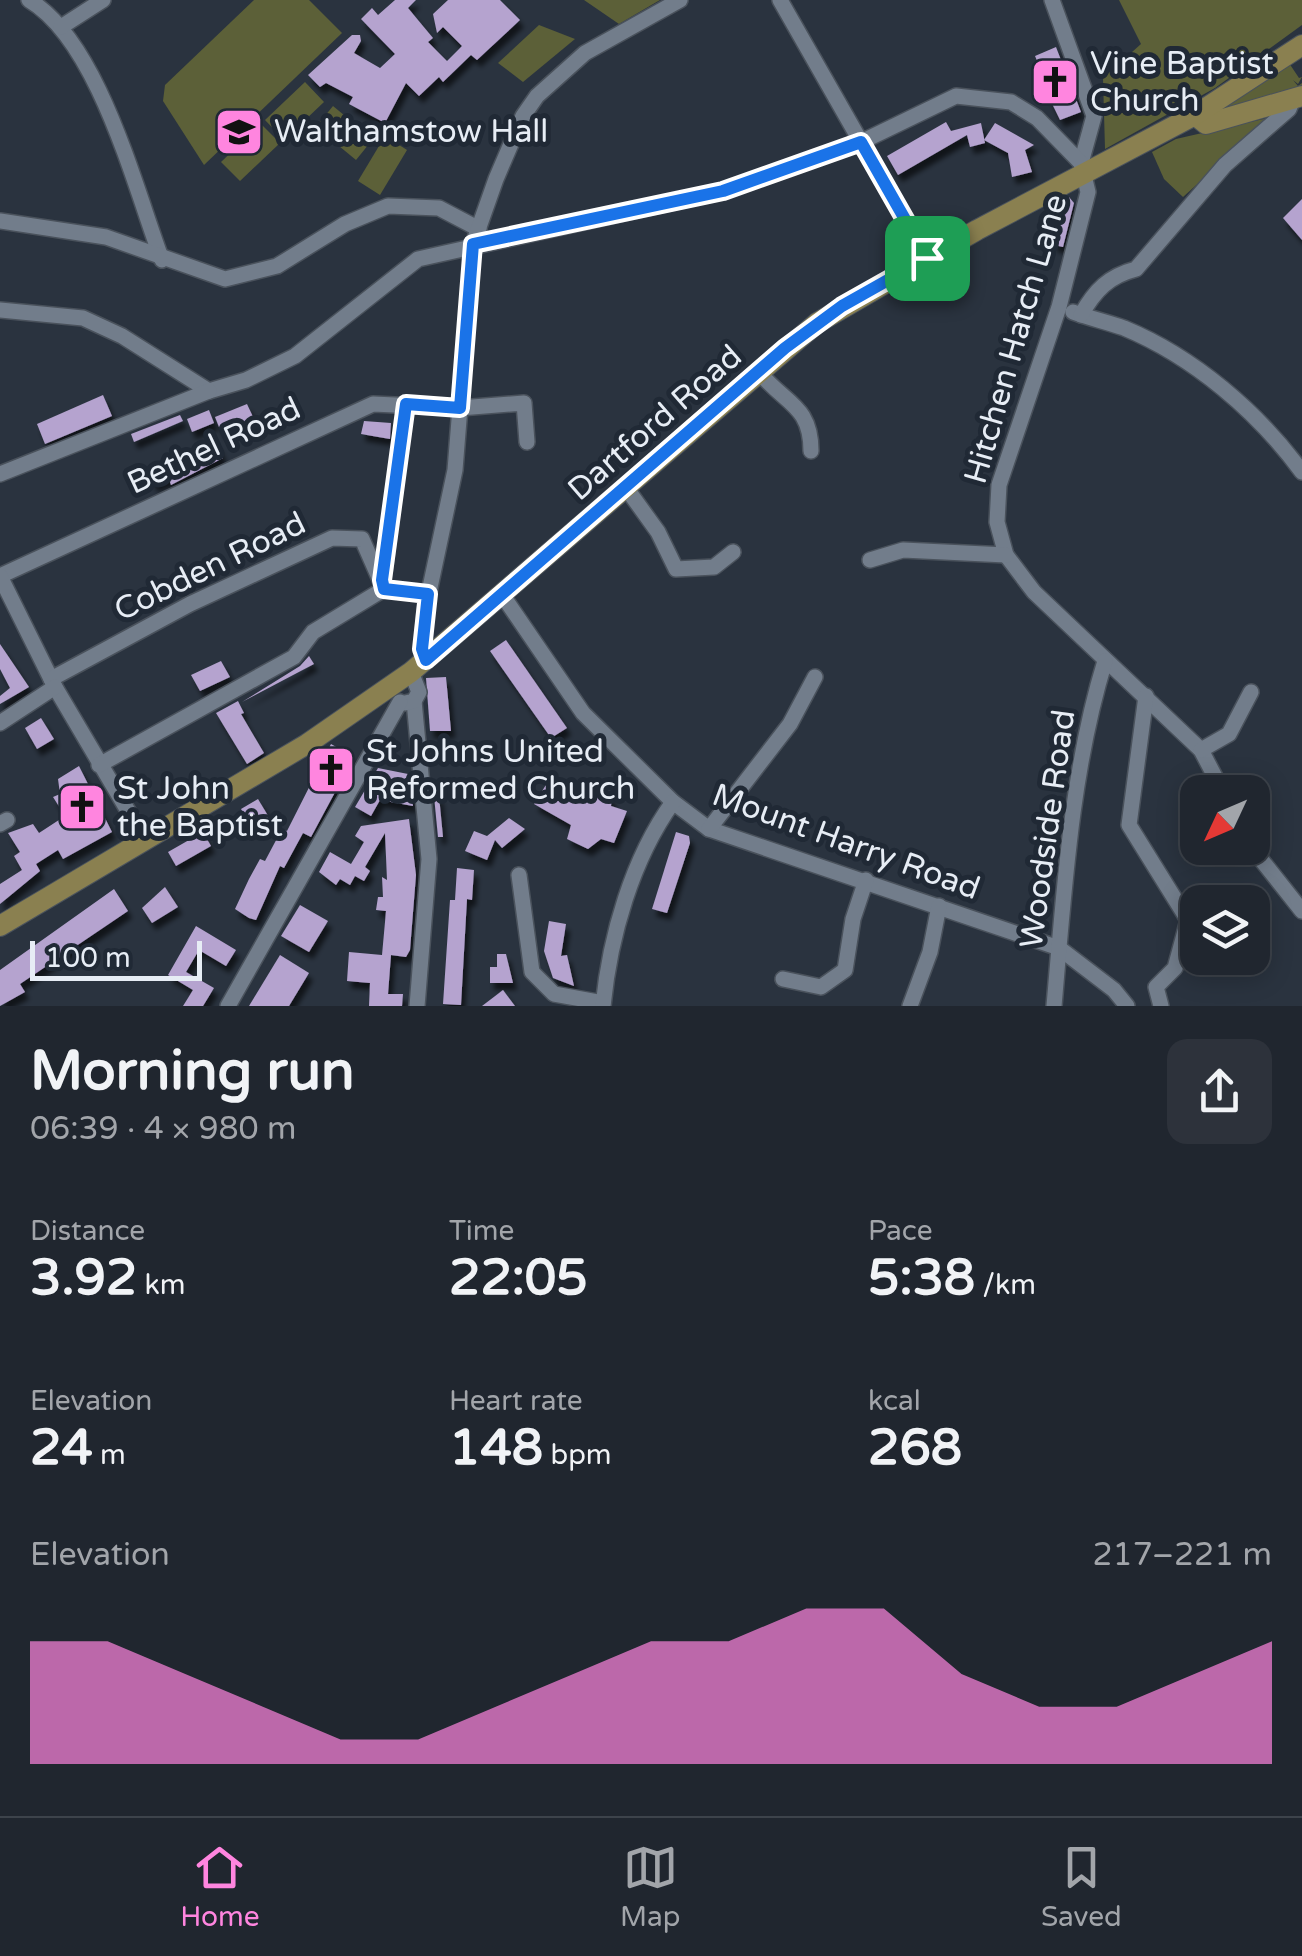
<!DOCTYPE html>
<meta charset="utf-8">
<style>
:root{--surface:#20262f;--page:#2d323b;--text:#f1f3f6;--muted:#a2a5aa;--line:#3d434b;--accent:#ff85df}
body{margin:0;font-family:"Varela Round",sans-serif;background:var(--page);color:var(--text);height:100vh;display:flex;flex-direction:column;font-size:38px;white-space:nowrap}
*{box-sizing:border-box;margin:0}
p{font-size:32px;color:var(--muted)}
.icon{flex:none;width:55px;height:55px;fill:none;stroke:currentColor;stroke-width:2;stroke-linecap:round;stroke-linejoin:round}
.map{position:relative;height:1006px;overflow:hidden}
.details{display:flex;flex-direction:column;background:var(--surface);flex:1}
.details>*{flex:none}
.needle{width:65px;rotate:226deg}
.controls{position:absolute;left:1180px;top:775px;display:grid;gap:20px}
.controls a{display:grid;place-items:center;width:90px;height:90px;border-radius:20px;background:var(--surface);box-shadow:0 5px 25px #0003,0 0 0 2px var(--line);font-size:50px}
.scale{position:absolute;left:30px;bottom:25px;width:172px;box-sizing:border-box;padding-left:10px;border:5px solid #e7edf5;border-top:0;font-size:28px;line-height:35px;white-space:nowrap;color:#e7edf5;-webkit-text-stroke:8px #202935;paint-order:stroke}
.pin{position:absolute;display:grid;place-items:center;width:85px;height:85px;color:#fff;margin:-42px;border-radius:20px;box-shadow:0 5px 15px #0006}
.round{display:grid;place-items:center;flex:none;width:105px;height:105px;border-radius:20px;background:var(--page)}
.headline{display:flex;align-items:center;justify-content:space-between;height:170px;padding:0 30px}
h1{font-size:55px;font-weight:800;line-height:75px}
.metrics{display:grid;grid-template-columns:repeat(3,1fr);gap:15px;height:170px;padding:10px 30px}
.metrics div{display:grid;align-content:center}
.metrics b{font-size:50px;font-weight:800}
.metrics small{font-size:28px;font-weight:400}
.metrics p{font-size:28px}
.chart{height:280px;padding:20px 30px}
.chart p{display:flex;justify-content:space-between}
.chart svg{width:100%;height:180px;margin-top:10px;fill:var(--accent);opacity:.7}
.dock{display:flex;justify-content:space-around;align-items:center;height:140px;border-top:2px solid var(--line);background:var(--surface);font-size:28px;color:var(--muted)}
.dock a{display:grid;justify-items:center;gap:5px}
.dock .selected{color:var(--accent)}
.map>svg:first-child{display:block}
.green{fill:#5c6038}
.building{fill:#b5a3cf;filter:url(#shadow)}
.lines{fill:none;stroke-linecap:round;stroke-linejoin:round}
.minor-casing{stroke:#4a525c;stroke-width:18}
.major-casing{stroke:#4a525c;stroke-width:22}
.minor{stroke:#727d8b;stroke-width:15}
.major{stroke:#8a8050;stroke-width:20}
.route-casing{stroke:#fff;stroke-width:20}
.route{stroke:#1a73e8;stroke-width:12}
.labels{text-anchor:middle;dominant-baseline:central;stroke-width:10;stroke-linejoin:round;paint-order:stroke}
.poi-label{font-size:32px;fill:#e7edf5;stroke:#202935;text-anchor:start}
.street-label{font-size:32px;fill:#e7edf5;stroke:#202935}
</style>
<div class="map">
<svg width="1302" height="1006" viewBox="0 0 1302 1006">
<defs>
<filter id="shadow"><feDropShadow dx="4" dy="7" stdDeviation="2.5" flood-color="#0009"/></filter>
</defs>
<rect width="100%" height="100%" fill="#2a333f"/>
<g class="green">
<path d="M254 0H309L342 33 204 165 163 101 165 85Z"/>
<path d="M584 0H660L619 24Z"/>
<path d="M1119 0H1302V25L1215 88 1105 149 1103 78 1141 44Z"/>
<path d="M539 25 575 39 523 82 498 63Z"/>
<path d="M1289 63 1299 78 1302 77 1298 84 1293 80 1298 86 1302 83V90L1223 111V107Z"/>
<path d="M305 82 324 102 284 140 265 120Z"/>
<path d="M333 106 373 139 356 160 316 127Z"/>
<path d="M1272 117 1183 197 1164 179 1152 152 1176 139Z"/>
<path d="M261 124 280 143 240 181 221 162Z"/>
<path d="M385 136 407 150 380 195 358 181Z"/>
</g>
<g class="building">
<path d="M395 0H416L408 8 433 38 428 42 447 61 462 46 443 27 437 33 433 14 448 0H500L520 20 477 60 471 55 443 82 439 77 419 96 406 83 385 123 349 104 353 97 326 83 320 87 308 75 352 35H360L361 41 354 53 380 68 395 54 361 19 372 8 378 15Z"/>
<path d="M1056 47 1081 112 1060 120 1039 77 1043 75 1035 56Z"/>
<path d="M946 122 951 131 981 123 985 143 970 147 967 135 898 175 887 156Z"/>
<path d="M995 123 1034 145 1025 150 1032 172 1012 177 1008 153 984 140Z"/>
<path d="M1069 197 1074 203 1063 247 1054 245 1047 209Z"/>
<path d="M1302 199V240L1283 218Z"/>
<path d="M103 395 112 416 45 444 37 424Z"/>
<path d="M247 404 254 419 221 432 215 417Z"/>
<path d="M209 410 214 423 192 432 187 419Z"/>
<path d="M180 415 183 421 134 442 131 434Z"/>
<path d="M364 421 391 423 390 439 361 434Z"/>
<path d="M218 445 223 458 171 485 169 479 154 485 150 477 200 458 198 454Z"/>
<path d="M506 640 567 728 551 738 490 651Z"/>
<path d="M0 644 29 687 0 704V696L10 688 0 669Z"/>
<path d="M309 656 314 664 242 702 300 666Z"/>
<path d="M221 661 230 677 200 691 191 675Z"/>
<path d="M446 677 451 731H430L426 678Z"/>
<path d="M238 701 244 713 241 714 264 753 247 764 216 713Z"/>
<path d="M41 718 54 739 37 749 25 728Z"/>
<path d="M331 744 354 757 311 837 303 833 284 868 280 866 256 920 249 918 235 909 249 879 260 859 265 861 282 829 287 831Z"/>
<path d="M79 766 112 832 63 859 58 850 36 864 40 871 0 904V884L22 870 14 856 20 852 8 833 33 824 39 833 65 816 53 797 60 794 58 779Z"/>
<path d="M378 768 408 774 413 806 380 800 371 816 355 807Z"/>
<path d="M549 780 581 795 588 785 612 798 611 806 627 811 614 843 601 839 588 849 567 839 571 825 534 804Z"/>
<path d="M434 796H439L443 837H438Z"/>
<path d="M258 799 270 819 253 830 241 809Z"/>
<path d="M509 818 525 829 502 848 495 840 487 860 465 851 474 831 487 836Z"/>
<path d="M409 819 416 875 410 950 406 957 391 955 388 994H403L402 1006H369L370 983 347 981 349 952 382 955 386 911 376 910 378 897H383L382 877 387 880 385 833 365 867 370 871 364 881 355 876 350 885 340 879 336 885 319 872 330 852 351 864 364 842 355 836 361 826Z"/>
<path d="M203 832 211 846 176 866 168 852Z"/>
<path d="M676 832 689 836 690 843 667 913 652 909Z"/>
<path d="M457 868 474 870 472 900 467 899 461 1005 443 1004 450 900H455Z"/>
<path d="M165 887 178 907 152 923 142 908Z"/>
<path d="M114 889 128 911 20 984 25 992 0 1006V970Z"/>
<path d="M300 905 328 921 309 952 281 936Z"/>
<path d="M549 921 566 924 561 956 567 955 574 986 553 978 544 951Z"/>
<path d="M196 926 236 950 226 966 199 950 186 972 214 988 203 1006H183L193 990 168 975Z"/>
<path d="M497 954H506L513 983H490V967H497Z"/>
<path d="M280 955 309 973 289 1006H249Z"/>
<path d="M503 990 515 1006H482Z"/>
</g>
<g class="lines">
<g class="minor-casing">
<g id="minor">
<path d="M29 0C98 41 134 185 162 260"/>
<path d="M780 0 927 258"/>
<path d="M1052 0 1094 116 1081 163"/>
<path d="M61 27 103 0"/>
<path d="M0 221 106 237 225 279 277 266 345 224 388 206 439 208 479 229"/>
<path d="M0 310 83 318 122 336 209 391 246 380 295 356 418 259 723 191 861 142 956 96 1011 102 1037 118 1081 163 1088 192 1059 307 999 485 997 522 1006 555 1034 592 1201 750 1223 792"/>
<path d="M1073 312C1089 318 1107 322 1124 328 1194 357 1258 412 1302 472"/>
<path d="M1081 315C1095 290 1109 276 1136 269L1225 165 1289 109 1293 99"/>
<path d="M759 372C785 404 811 405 811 451"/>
<path d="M0 474 209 391"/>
<path d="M627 489 658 532 676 569 714 567 733 552"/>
<path d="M870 560 903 550 1006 555"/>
<path d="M0 576 373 404 460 408 524 403 527 442"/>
<path d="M0 576 55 687 144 838"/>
<path d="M383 580 406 404"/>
<path d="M503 596 583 713 673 802 709 829 1059 948 1114 990 1127 1006"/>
<path d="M426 659 422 649 425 611 455 470 473 244 496 179 523 116 537 96 585 53 680 0"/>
<path d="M51 679 190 604 332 538 362 539 384 589 428 594"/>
<path d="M1146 696 1129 825 1188 920 1175 968 1156 987 1161 1006"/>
<path d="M414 701 429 859 417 1006"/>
<path d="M405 703 414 701 419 692 411 672"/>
<path d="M0 723 55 687"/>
<path d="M1201 750 1229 734 1251 692"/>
<path d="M99 765 294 657 313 632 384 589"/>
<path d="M0 824 7 820"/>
<path d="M709 829 790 724 815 677"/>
<path d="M1252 848 1302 911"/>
<path d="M519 875 532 972 554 994 603 1003"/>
<path d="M783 979 821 987 845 970 853 919 866 880"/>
<path d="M228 1006 400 702"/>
<path d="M603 1006C610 936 632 859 673 802"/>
<path d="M910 1006 930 952 939 906"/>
<path d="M1054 1006C1064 892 1071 771 1105 661"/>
</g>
</g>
<g class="major-casing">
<g id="major">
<path d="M1195 115 1206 124 1302 96"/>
<path d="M0 926 307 744 411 672 817 323 977 230 1195 115 1302 45"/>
</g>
</g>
<use href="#minor" class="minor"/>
<use href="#major" class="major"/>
</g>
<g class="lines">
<g class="route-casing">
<path id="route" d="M861 142 927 258 842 306 785 348 426 660 422 649 428 594 384 589 382 580 406 404 460 408 473 244 723 191Z"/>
</g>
<use href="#route" class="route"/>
</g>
<defs>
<g id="church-square" transform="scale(2.5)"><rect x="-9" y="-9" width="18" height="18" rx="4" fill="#ff85df" stroke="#202935"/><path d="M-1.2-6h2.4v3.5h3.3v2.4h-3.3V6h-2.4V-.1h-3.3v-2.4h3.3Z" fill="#111"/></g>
<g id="school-square" transform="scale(2.5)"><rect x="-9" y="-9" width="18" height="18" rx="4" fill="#ff85df" stroke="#202935"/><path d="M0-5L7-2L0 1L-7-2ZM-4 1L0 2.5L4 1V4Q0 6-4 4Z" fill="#111"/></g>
</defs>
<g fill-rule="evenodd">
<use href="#church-square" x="1055" y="82"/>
<use href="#school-square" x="239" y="132"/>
<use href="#church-square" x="331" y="770"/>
<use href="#church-square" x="82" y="807"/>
</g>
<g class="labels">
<g class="poi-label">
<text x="1090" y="64">Vine Baptist<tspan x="1090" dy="37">Church</tspan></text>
<text x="274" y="132">Walthamstow Hall</text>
<text x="366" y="752">St Johns United<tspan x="366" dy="37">Reformed Church</tspan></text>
<text x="117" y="789">St John<tspan x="117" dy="37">the Baptist</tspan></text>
</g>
<g class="street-label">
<text transform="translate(1016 339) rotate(-74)">Hitchen Hatch Lane</text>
<text transform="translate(655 423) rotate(-41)">Dartford Road</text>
<text transform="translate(214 446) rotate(-25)">Bethel Road</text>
<text transform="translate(210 567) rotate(-26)">Cobden Road</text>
<text transform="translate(1048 829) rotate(-82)">Woodside Road</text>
<text transform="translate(846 842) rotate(20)">Mount Harry Road</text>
</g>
</g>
</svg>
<div class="controls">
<a><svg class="needle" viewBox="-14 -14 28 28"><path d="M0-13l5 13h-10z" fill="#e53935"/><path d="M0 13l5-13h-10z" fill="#a2a5aa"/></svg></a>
<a><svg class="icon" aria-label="layers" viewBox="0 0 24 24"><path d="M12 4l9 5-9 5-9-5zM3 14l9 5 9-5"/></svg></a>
</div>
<div class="scale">100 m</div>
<div class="pin" style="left:927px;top:258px;background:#1e9e55"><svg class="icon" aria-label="arrive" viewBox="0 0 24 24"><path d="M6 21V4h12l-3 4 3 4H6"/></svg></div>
</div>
<section class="details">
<div class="headline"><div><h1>Morning run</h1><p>06:39 · 4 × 980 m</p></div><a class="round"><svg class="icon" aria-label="share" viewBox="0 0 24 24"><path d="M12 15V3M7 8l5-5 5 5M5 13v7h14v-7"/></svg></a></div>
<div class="metrics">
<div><p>Distance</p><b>3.92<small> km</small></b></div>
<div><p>Time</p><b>22:05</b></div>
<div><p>Pace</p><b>5:38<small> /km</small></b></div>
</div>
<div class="metrics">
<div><p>Elevation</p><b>24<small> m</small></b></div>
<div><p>Heart rate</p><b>148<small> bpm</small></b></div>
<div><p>kcal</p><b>268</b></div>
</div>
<div class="chart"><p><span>Elevation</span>217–221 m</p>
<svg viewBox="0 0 160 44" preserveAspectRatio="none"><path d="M0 44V14L10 14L20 22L30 30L40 38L50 38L60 30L70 22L80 14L90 14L100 6L110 6L120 22L130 30L140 30L150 22L160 14V44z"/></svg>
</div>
</section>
<nav class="dock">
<a class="selected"><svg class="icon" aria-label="home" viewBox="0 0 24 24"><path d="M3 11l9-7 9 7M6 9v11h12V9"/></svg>Home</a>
<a><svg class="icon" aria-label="map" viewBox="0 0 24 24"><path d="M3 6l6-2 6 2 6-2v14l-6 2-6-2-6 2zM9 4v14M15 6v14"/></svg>Map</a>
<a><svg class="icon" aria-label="saved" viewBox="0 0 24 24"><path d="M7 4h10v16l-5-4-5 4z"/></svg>Saved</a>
</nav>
